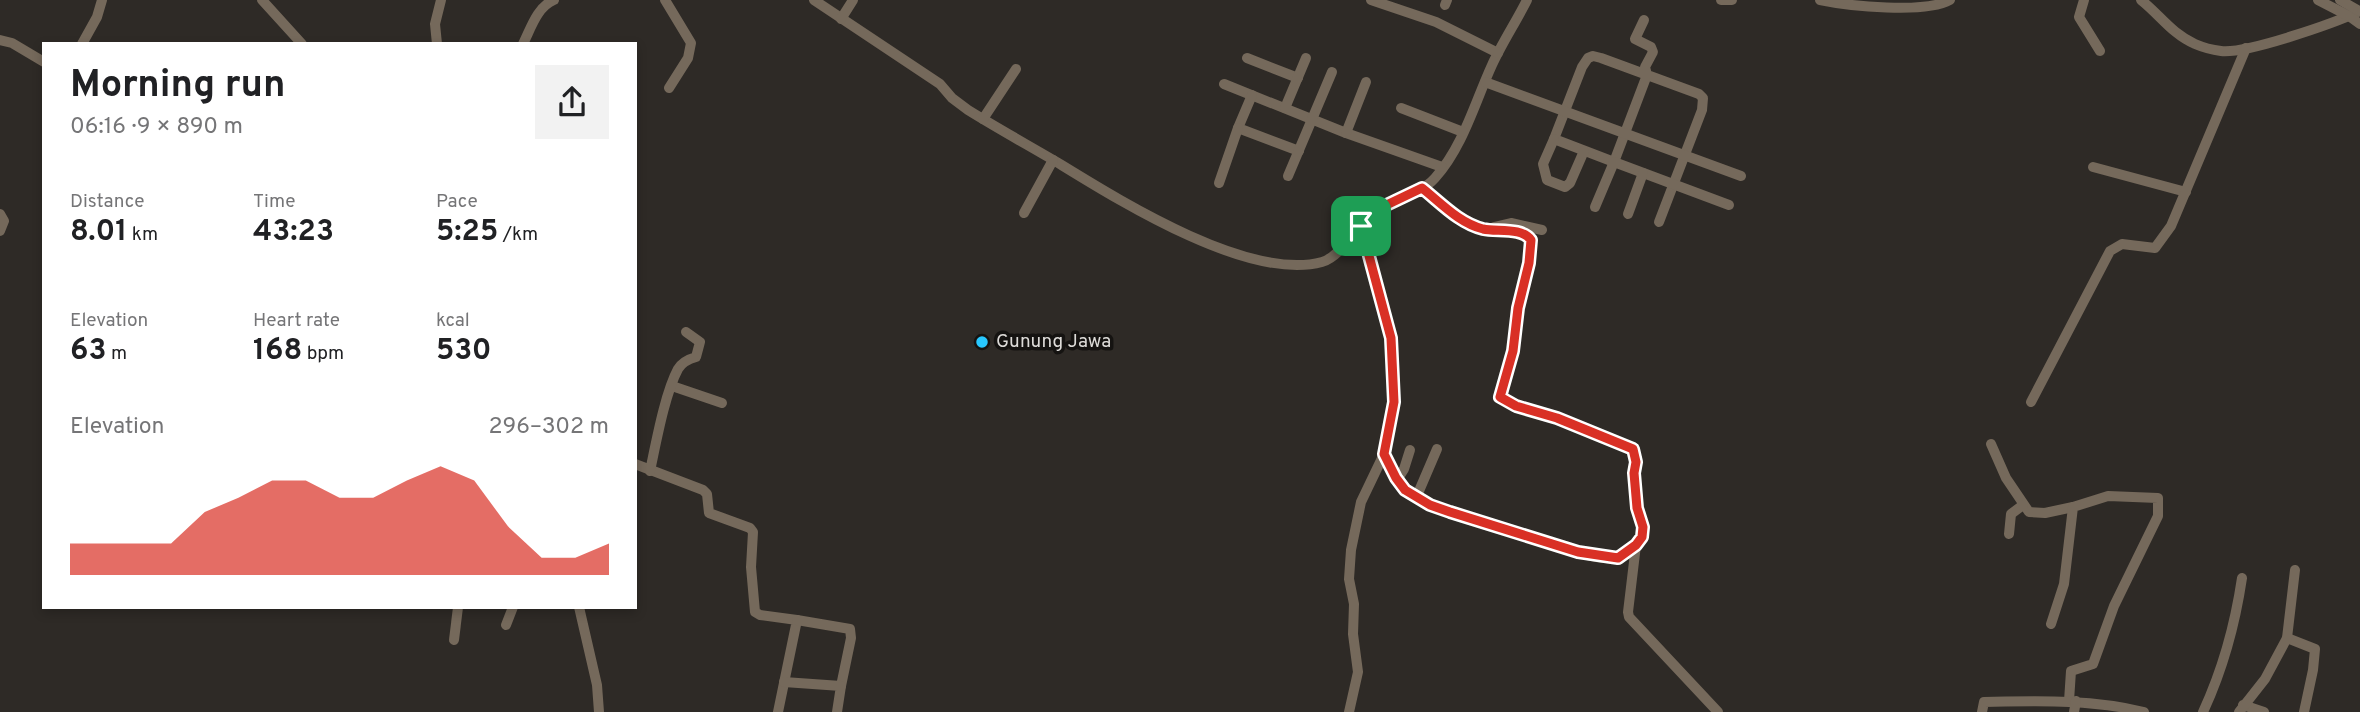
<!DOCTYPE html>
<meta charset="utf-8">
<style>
:root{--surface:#fff;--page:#f2f2f2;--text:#202124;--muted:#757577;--accent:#d93025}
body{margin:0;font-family:Overpass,sans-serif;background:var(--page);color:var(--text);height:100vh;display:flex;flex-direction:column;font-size:26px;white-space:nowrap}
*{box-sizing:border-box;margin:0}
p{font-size:23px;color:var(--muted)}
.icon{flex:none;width:38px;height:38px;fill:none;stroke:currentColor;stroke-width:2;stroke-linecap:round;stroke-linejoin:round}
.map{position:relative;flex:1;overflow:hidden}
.details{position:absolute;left:42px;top:42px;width:595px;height:567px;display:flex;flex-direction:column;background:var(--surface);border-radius:0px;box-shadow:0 4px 10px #0003}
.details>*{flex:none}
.pin{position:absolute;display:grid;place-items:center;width:60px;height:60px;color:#fff;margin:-30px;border-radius:14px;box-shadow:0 4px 10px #0006}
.round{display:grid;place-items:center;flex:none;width:74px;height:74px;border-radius:0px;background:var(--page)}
.overview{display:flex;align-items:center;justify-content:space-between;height:119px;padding:0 28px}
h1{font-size:38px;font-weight:700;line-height:52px}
.metrics{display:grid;grid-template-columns:repeat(3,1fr);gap:10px;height:119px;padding:7px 28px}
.metrics div{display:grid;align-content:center}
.metrics b{font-size:30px;font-weight:700}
.metrics small{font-size:19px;font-weight:400}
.metrics p{font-size:19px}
.chart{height:196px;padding:14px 28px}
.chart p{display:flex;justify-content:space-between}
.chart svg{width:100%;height:126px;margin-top:7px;fill:var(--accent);opacity:.7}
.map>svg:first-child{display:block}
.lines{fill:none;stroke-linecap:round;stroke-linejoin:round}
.minor{stroke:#75695b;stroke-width:10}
.route-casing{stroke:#fff;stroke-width:14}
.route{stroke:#d93025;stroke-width:9}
.poi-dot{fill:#28c8ff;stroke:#151311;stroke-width:2.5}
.labels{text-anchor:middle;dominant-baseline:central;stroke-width:7;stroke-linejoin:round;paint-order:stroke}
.poi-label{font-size:19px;fill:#dddbd8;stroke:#151311;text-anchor:start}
</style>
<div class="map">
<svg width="2360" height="712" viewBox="0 0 2360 712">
<rect width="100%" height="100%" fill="#2e2a26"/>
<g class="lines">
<g class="minor">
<path d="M262 0 302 44"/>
<path d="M665 0 691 43 688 58 669 88"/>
<path d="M814 0 940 84 952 98 968 110C997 128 1026 144 1055 161 1117 199 1248 282 1322 262 1343 256 1357 223 1375 211 1393 199 1420 195 1435 178 1463 147 1475 102 1492 65 1502 43 1516 22 1527 0"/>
<path d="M1371 0 1436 22 1498 53"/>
<path d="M1721 0H1732"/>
<path d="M1820 0C1849 6 1925 14 1950 0"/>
<path d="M2084 0 2079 17 2100 51"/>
<path d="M2141 0C2160 15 2172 34 2195 44 2202 47 2213 50 2221 51 2246 54 2335 23 2360 11"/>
<path d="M2318 0 2349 16 2360 24"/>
<path d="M2340 0 2359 11"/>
<path d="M1445 5 1447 0"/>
<path d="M841 19 853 0"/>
<path d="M1644 20 1635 39 1651 47 1653 52 1645 67 1647 75 1614 162 1554 139 1582 67 1588 58 1593 56 1601 58 1699 94 1703 98 1702 110 1659 222"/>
<path d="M0 40 12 43 44 62"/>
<path d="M82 44 97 17 102 0"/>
<path d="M437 44 435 24 441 0"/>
<path d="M523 44C531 28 537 7 554 0"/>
<path d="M1247 58 1298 78"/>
<path d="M1485 82 1741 176"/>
<path d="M1224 84 1346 133 1442 167"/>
<path d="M1252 95 1238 128 1299 151"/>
<path d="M1285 108 1306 58"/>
<path d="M1401 108 1463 132"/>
<path d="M983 119 1016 69"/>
<path d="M1346 133 1366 82"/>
<path d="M1554 139 1543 164 1547 180 1565 187 1570 183 1584 151"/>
<path d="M2093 167 2186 192"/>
<path d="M1288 176 1332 72"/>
<path d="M1219 183 1238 128"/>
<path d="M1595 207 1614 162 1729 205"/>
<path d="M1024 213 1053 160"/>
<path d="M0 214 4 221 0 231"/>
<path d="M1628 214 1643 173"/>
<path d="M1494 227 1511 223 1542 230"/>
<path d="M672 386 722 403"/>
<path d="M2031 402 2110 251 2122 244 2155 248 2171 226 2246 48"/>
<path d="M1991 444 2006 478 2029 512 2045 513 2073 507"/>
<path d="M1384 454C1399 490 1415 499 1450 512 1476 520 1502 527 1528 535 1550 543 1593 561 1616 558 1625 557 1636 547 1640 539 1647 526 1637 510 1636 497 1635 481 1637 465 1633 449L1557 419 1516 406 1500 397 1503 382 1513 351 1518 308 1529 263 1531 239C1522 227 1497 232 1483 229 1459 223 1441 203 1422 188"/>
<path d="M635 464 703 490 707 494 709 513 750 528 753 532 751 567 755 612 760 615 797 620 778 712"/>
<path d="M650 471C656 443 665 393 678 369 682 362 689 359 696 357L700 342 686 332"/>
<path d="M1397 480 1404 469 1410 450"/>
<path d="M1416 498 1437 449"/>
<path d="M2009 534 2011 514 2023 505"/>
<path d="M1636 545 1628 612 1629 617 1718 712"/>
<path d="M579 607 597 685 599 712"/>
<path d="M797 620 850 629 851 638 841 686"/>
<path d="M2051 624 2064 584 2073 507 2108 496 2158 498V516L2114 606 2093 664 2071 671 2069 701"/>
<path d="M506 625 513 607"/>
<path d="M2287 638 2315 649 2313 670 2304 712"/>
<path d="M454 640 458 607"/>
<path d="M784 682 841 686 837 712"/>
<path d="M2243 705 2264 712"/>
<path d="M1349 712 1358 672 1353 634 1354 604 1349 579 1351 550 1361 502 1384 454 1394 402 1391 338 1361 226"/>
<path d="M1982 712 1984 702C2038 701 2091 699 2144 712"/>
<path d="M2074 712 2076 701"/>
<path d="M2203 712C2223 669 2235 625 2242 578"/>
<path d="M2239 712 2265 679 2287 638 2295 570"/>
</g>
</g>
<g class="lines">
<g class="route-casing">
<path id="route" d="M1422 188C1441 203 1459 223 1483 229 1497 232 1522 227 1531 240L1529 263 1518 308 1513 351 1500 397 1516 406 1557 418 1633 449 1636 462 1634 473 1637 508 1643 527 1642 537 1636 545 1618 558 1578 552 1450 512 1430 505 1405 490 1396 478 1384 454 1394 402 1391 338 1361 226 1376 210Z"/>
</g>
<use href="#route" class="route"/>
</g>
<circle class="poi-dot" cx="982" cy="342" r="7"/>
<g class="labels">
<g class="poi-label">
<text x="996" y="342">Gunung Jawa</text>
</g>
</g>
</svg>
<div class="pin" style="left:1361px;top:226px;background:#1e9e55"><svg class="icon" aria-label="arrive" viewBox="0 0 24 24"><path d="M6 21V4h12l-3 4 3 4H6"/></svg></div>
<section class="details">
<div class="overview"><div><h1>Morning run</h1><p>06:16 · 9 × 890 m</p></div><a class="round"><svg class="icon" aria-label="share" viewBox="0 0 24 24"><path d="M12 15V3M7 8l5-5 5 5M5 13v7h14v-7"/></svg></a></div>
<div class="metrics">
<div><p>Distance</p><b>8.01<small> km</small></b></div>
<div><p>Time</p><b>43:23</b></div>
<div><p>Pace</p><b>5:25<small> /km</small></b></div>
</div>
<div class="metrics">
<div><p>Elevation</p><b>63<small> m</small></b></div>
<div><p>Heart rate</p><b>168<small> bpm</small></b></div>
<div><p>kcal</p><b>530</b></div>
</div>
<div class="chart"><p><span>Elevation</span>296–302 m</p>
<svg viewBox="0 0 160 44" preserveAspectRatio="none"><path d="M0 44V33L10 33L20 33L30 33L40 22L50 17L60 11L70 11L80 17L90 17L100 11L110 6L120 11L130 27L140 38L150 38L160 33V44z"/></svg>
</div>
</section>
</div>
